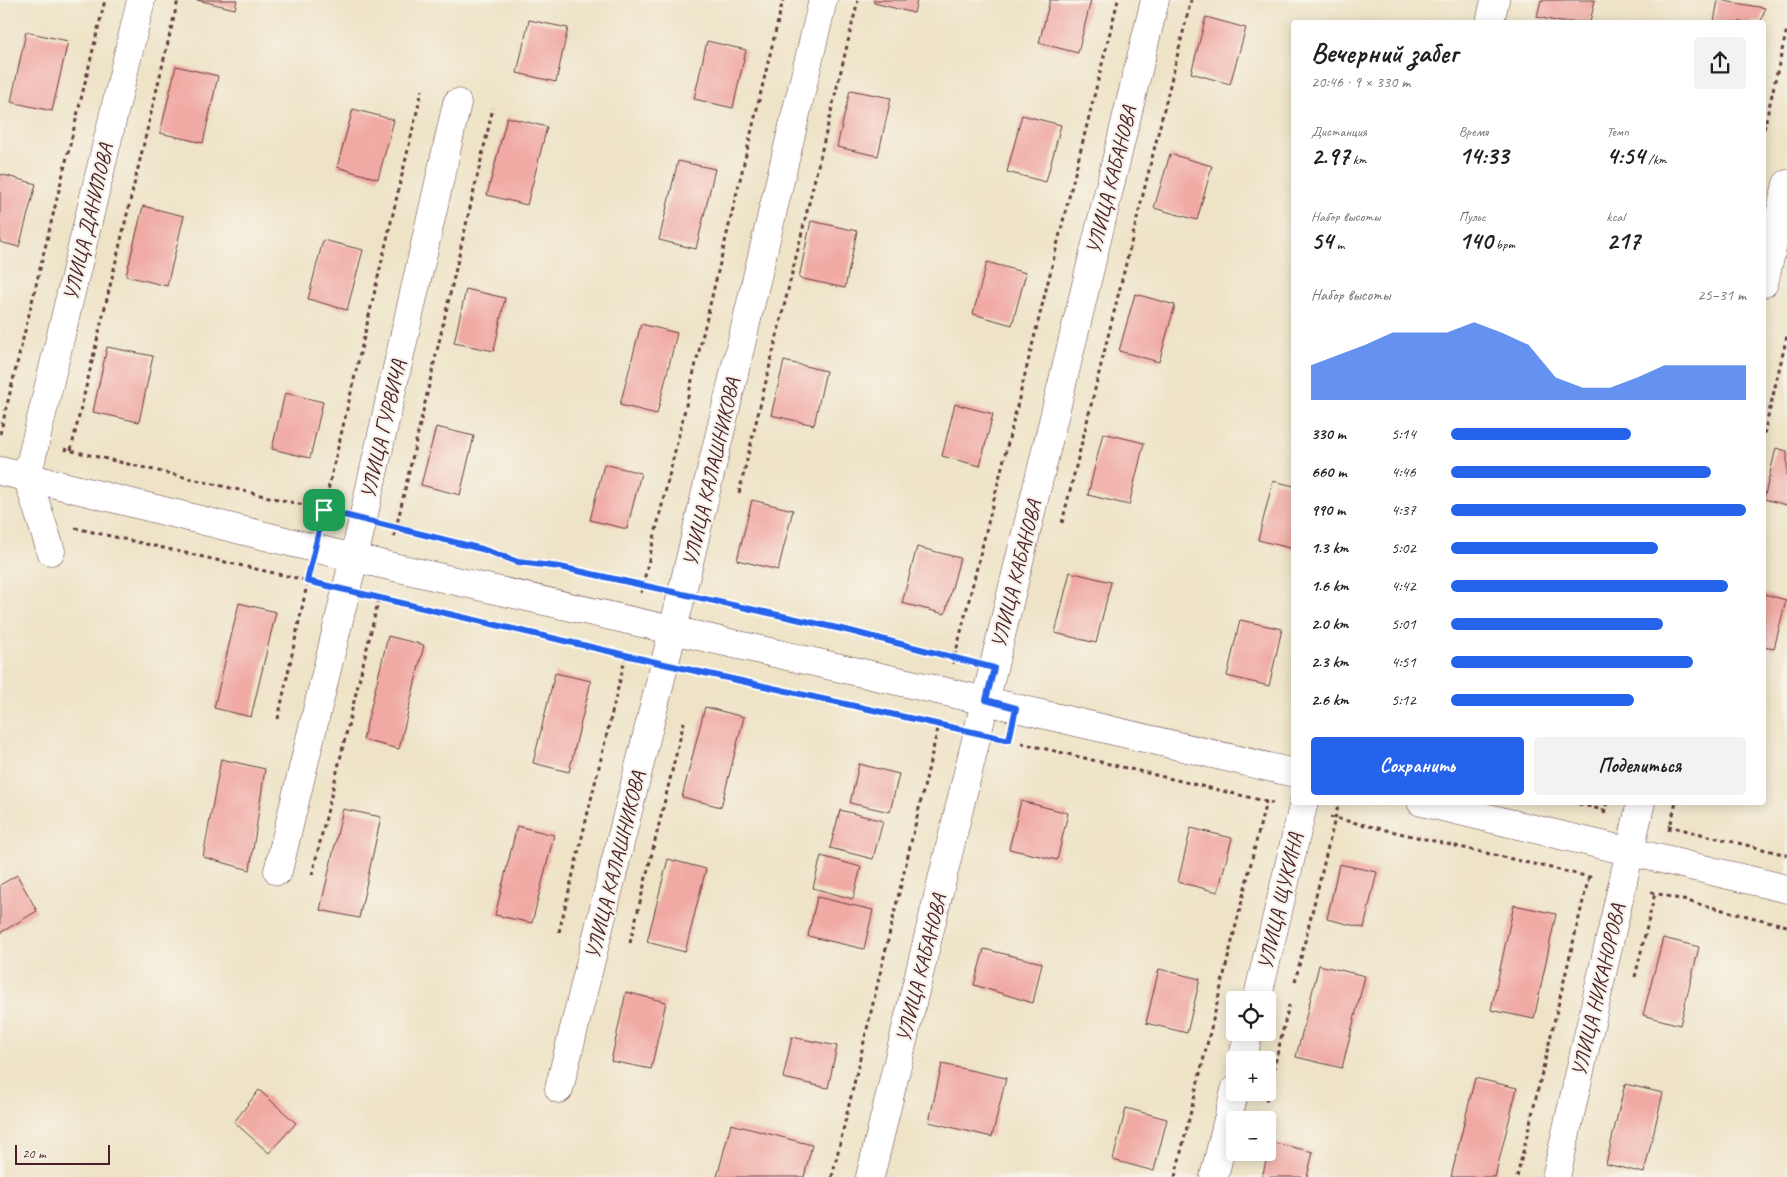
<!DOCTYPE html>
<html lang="ru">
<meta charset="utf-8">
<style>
:root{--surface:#fff;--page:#f2f2f2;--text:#202124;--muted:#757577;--accent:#2563eb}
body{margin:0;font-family:Caveat,sans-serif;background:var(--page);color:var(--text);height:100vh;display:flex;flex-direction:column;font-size:19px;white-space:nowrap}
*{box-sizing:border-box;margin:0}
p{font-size:16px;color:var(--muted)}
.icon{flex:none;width:28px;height:28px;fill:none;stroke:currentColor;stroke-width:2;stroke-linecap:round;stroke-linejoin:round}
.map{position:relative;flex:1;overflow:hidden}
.side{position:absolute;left:1291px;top:20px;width:475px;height:785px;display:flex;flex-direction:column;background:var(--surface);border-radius:5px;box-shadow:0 2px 12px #0003}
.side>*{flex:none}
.fabs{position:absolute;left:1226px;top:991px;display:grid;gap:10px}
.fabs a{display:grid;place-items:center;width:50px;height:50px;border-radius:5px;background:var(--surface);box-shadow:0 2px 12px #0003;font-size:25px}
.scale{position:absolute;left:15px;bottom:12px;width:95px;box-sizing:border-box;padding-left:5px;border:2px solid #4a1f2b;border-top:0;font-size:14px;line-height:18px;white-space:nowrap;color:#4a1f2b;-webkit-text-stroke:4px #f7f3e8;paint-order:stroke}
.pin{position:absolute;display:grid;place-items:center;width:42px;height:42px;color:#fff;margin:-21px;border-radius:10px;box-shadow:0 2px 8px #0006}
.round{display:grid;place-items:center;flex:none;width:52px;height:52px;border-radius:5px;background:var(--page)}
.head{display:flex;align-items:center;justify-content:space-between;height:85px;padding:0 20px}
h1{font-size:28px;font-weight:700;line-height:38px}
.figures{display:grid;grid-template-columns:repeat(3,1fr);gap:8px;height:85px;padding:5px 20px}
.figures div{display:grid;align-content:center}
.figures b{font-size:25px;font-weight:700}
.figures small{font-size:14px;font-weight:400}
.figures p{font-size:14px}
.chart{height:140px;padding:10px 20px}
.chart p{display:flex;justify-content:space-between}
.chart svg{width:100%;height:90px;margin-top:5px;fill:var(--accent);opacity:.7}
.button{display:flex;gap:10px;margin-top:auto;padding:10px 20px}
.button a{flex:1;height:58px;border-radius:5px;background:var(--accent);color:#fff;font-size:20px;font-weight:700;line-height:58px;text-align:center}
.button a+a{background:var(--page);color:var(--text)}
ul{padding:0 20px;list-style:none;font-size:16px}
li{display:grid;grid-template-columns:80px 60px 1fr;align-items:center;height:38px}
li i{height:12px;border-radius:6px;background:var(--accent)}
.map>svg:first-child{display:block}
.building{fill:#f0a9a3}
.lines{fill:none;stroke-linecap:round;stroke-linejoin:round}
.minor-casing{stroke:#633c42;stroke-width:29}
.path{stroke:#633c42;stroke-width:3;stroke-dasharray:4 4;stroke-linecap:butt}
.minor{stroke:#fff;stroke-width:28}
.route-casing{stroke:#fff;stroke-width:10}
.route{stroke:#2563eb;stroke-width:6}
.labels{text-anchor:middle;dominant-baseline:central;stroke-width:4.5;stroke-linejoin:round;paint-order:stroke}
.street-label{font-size:21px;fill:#4a1f2b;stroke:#f7f3e8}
</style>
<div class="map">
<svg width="1787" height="1177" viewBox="0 0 1787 1177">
<rect width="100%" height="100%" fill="#f7f3e8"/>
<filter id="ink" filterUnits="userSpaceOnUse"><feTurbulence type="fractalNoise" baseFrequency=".02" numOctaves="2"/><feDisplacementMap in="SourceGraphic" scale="10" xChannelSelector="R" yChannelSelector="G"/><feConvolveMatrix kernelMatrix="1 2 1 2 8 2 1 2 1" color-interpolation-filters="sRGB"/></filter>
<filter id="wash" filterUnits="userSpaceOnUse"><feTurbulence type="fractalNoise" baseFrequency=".0096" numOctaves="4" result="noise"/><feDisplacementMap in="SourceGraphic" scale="20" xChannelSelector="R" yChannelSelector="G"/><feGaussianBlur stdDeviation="1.12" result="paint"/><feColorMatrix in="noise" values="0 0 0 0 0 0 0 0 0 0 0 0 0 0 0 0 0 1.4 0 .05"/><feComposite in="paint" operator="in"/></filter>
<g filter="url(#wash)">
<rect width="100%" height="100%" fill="#eee3c6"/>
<g id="blocks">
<g class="building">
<path d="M197 0H237L235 9Z"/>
<path d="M874 0H917L914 13 874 3Z"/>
<path d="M1050 0H1091L1078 53 1039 43Z"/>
<path d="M1541 0H1595L1590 22H1561L1537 17Z"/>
<path d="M1718 0 1765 8 1761 22H1714Z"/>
<path d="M1206 17 1246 28 1230 84 1191 73Z"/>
<path d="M529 20 568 28 556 82 517 73Z"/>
<path d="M26 32 68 41 52 111 11 102Z"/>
<path d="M707 41 746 50 733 108 694 99Z"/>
<path d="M176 66 218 76 203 143 160 133Z"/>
<path d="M850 90 891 98 878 156 837 147Z"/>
<path d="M353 109 394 120 378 179 337 167Z"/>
<path d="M1022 115 1061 125 1046 182 1007 172Z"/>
<path d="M507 117 547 127 527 205 487 195Z"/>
<path d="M1170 154 1212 166 1197 220 1154 208Z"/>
<path d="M678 161 715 169 696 249 659 240Z"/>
<path d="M0 174 36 184 19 247 0 242Z"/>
<path d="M143 206 184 216 167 286 126 276Z"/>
<path d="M811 221 857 231 845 288 799 278Z"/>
<path d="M323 240 363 250 347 310 308 299Z"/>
<path d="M987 262 1026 273 1012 325 973 314Z"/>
<path d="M466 289 505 298 494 351 454 343Z"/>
<path d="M1135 294 1175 305 1159 362 1119 351Z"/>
<path d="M641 324 677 333 657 414 620 405Z"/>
<path d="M107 347 153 356 139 422 93 412Z"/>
<path d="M784 361 826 371 814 425 771 415Z"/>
<path d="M285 393 323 402 310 458 272 449Z"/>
<path d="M955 404 993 414 980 466 942 456Z"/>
<path d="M436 427 474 436 460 495 421 485Z"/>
<path d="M1103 433 1144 443 1129 505 1088 495Z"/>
<path d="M1776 448 1787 451V505L1764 499Z"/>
<path d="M604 464 641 473 627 529 590 520Z"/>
<path d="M1273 481 1294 486V549L1258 540Z"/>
<path d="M752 500 793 510 778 570 737 560Z"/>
<path d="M917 547 960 558 945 614 902 603Z"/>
<path d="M1070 572 1111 582 1096 643 1055 633Z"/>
<path d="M1764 594 1786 600 1774 649 1764 647Z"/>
<path d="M239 603 276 612 251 717 214 708Z"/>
<path d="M1240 620 1282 629 1269 686 1227 676Z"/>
<path d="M388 636 424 645 399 749 363 740Z"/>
<path d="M555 673 591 681 569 772 533 763Z"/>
<path d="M705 707 744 717 721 807 682 797Z"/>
<path d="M221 759 265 769 250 870 203 857Z"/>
<path d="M859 764 899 774 890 812 850 803Z"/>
<path d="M1021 801 1068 813 1057 860 1009 849Z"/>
<path d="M343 809 381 817 359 918 320 910Z"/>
<path d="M840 810 883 821 873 859 830 848Z"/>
<path d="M517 826 554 835 532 923 495 915Z"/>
<path d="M1191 828 1232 838 1218 892 1178 882Z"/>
<path d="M821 856 861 867 853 899 813 888Z"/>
<path d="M668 859 706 869 685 952 647 942Z"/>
<path d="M1339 864 1377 872 1364 928 1327 919Z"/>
<path d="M17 875 37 911 0 933V885Z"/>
<path d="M817 897 873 910 864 949 808 936Z"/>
<path d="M1514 905 1556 914 1534 1019 1491 1010Z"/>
<path d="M1663 938 1699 947 1680 1025 1643 1015Z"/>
<path d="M984 949 1042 963 1033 1003 974 985Z"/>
<path d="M1319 965 1365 976 1342 1068 1296 1057Z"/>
<path d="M1159 969 1200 979 1187 1033 1146 1023Z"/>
<path d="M626 992 666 1002 651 1069 611 1061Z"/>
<path d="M792 1037 837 1046 828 1088 783 1078Z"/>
<path d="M942 1064 1006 1078 992 1137 929 1122Z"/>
<path d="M1475 1078 1517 1088 1495 1177H1451Z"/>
<path d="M1625 1084 1663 1093 1644 1173 1606 1164Z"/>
<path d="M259 1090 296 1123 269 1153 234 1122Z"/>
<path d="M1126 1108 1167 1119 1154 1171 1113 1160Z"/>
<path d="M731 1124 812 1145 804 1177H717Z"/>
<path d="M1271 1142 1313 1152 1307 1177H1262Z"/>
</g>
</g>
</g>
<g filter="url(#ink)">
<use href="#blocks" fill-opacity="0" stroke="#633c42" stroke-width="1"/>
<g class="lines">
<g class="minor-casing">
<g id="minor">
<path d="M141 0 27 477 354 558 986 701 1294 773"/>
<path d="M1490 22 1495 0"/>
<path d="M1764 283 1787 184"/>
<path d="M0 471 27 477 51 551"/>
<path d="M1421 802 1787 889"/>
<path d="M278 871 354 558 457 103"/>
<path d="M1257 1000 1304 802"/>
<path d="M1242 1060 1249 1032"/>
<path d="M559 1089 673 630 823 0"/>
<path d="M870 1177 1155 0"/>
<path d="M1214 1177 1235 1090"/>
<path d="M1556 1177 1641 802"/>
</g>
</g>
<g class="path">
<path d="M1764 129 1787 29"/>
<path d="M0 434 105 0"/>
<path d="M1764 434 1787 336"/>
<path d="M64 449 333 512"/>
<path d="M71 450 178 0"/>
<path d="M739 493 858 0"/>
<path d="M321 520 422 90"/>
<path d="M1062 523 1191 0"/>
<path d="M393 527 482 549 514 561"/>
<path d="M75 528 318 583"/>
<path d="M394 537 493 108"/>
<path d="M530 564 561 567 654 588"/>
<path d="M641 593 783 0"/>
<path d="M390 600 637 658"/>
<path d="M711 601 846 630 965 661"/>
<path d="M953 664 1118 0"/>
<path d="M694 671 949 726"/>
<path d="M278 719 308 580"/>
<path d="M1021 743 1273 803"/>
<path d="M1571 802 1607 811"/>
<path d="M1604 814 1607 802"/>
<path d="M1330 817 1594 878"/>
<path d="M1668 826 1787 855"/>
<path d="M1669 831 1676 802"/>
<path d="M312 875 380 594"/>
<path d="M1651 892 1787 926"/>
<path d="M559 932 626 655"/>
<path d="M630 943 684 722"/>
<path d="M1635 977 1655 893"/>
<path d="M1295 982 1339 802"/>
<path d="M1266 1101 1289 1005"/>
<path d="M832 1177 939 724"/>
<path d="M1175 1177 1266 801"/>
<path d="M1517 1177 1589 876"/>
</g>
<use href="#minor" class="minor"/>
</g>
</g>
<g class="lines" filter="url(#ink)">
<g class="route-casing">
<path id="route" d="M324 510 482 549 518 562 560 567 846 630 994 668 986 700 1016 708 1009 740 664 664 307 581Z"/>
</g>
<use href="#route" class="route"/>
</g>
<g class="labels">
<g class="street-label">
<text transform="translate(1111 180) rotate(-76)">УЛИЦА КАБАНОВА</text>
<text transform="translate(88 222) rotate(-77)">УЛИЦА ДАНИЛОВА</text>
<text transform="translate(383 429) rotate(-77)">УЛИЦА ГУРВИЧА</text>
<text transform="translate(711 472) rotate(-77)">УЛИЦА КАЛАШНИКОВА</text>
<text transform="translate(1016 574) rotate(-76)">УЛИЦА КАБАНОВА</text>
<text transform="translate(615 865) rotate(-76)">УЛИЦА КАЛАШНИКОВА</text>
<text transform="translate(1280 901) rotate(-77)">УЛИЦА ЩУКИНА</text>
<text transform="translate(921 968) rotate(-76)">УЛИЦА КАБАНОВА</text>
<text transform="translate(1598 990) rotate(-77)">УЛИЦА НИКАНОРОВА</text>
</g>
</g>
</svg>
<div class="fabs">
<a><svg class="icon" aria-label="locate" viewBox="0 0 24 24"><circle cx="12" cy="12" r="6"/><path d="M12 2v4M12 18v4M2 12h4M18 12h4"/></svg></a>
<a>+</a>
<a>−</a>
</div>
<div class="scale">20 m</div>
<div class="pin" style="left:324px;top:510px;background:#1e9e55"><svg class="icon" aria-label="arrive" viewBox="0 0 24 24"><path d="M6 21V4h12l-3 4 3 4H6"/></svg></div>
<section class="side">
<div class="head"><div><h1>Вечерний забег</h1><p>20:46 · 9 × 330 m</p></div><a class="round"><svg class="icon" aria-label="share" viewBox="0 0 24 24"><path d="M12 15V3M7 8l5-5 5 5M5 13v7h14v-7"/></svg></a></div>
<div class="figures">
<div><p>Дистанция</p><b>2.97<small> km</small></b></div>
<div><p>Время</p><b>14:33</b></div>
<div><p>Темп</p><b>4:54<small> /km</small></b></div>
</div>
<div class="figures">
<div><p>Набор высоты</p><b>54<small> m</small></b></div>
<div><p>Пульс</p><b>140<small> bpm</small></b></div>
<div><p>kcal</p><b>217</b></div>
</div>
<div class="chart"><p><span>Набор высоты</span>25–31 m</p>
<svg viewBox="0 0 160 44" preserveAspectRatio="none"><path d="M0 44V27L10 22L20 17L30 11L40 11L50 11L60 6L70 11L80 17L90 33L100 38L110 38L120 33L130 27L140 27L150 27L160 27V44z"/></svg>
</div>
<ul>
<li><b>330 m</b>5:14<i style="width:61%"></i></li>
<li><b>660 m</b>4:46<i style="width:88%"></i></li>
<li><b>990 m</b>4:37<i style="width:100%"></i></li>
<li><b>1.3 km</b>5:02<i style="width:70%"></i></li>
<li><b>1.6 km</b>4:42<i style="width:94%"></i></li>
<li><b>2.0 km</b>5:01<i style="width:72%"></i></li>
<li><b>2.3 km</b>4:51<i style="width:82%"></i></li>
<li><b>2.6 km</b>5:12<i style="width:62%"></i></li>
</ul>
<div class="button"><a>Сохранить</a><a>Поделиться</a></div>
</section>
</div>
